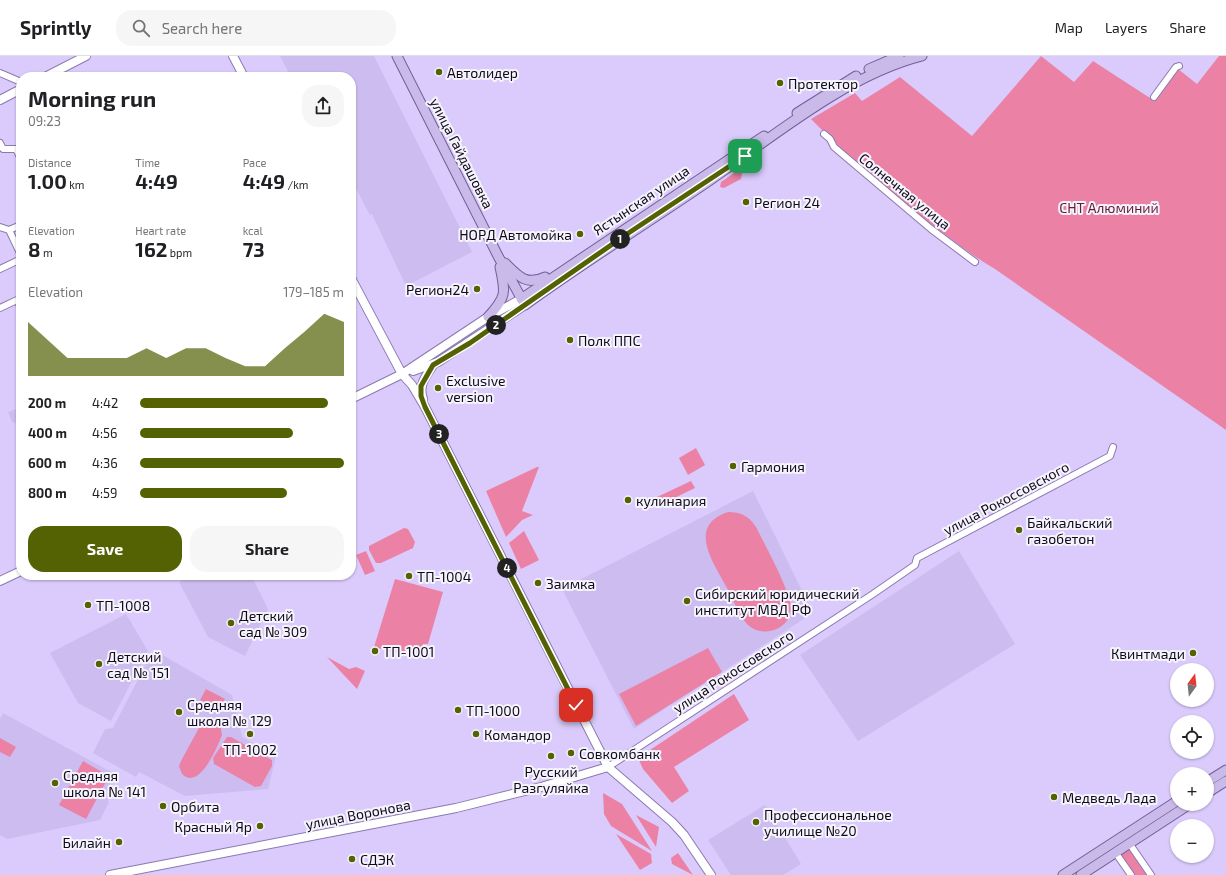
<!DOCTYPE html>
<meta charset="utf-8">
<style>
:root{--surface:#fff;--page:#f6f6f6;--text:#202124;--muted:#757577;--line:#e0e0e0;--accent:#546204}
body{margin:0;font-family:"Exo 2",sans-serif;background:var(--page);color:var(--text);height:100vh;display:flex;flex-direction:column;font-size:15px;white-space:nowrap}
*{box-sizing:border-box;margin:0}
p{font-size:13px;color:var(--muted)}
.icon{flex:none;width:22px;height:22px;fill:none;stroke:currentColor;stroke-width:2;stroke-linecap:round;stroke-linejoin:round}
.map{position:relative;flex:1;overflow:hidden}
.side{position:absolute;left:16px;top:16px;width:340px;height:508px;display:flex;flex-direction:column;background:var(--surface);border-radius:16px;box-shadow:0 1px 3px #0004}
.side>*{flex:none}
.needle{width:26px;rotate:15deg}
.tools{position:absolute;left:1170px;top:607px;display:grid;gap:8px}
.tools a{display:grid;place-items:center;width:44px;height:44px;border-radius:50%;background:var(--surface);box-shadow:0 1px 3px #0004;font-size:20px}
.pin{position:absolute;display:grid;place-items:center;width:34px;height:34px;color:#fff;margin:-17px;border-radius:8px;box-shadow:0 2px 6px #0006}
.km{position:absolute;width:20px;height:20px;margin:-10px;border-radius:50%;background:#222;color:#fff;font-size:11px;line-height:20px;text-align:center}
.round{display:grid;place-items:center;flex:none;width:42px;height:42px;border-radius:16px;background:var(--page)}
.summary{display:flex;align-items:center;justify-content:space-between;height:68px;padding:0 12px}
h1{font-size:22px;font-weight:700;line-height:30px}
.metrics{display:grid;grid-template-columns:repeat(3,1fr);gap:6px;height:68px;padding:4px 12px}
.metrics div{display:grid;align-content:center}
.metrics b{font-size:20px;font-weight:700}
.metrics small{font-size:11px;font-weight:400}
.metrics p{font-size:11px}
.chart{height:112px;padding:8px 12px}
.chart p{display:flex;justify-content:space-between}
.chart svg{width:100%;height:72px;margin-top:4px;fill:var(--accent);opacity:.7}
.cta{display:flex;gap:8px;margin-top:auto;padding:8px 12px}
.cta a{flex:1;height:46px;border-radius:16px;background:var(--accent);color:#fff;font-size:16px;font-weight:700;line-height:46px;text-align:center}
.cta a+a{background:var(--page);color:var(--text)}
ul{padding:0 12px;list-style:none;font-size:13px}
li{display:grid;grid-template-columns:64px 48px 1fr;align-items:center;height:30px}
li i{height:10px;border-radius:5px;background:var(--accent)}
header{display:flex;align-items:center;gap:24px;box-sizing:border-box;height:56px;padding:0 20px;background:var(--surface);border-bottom:1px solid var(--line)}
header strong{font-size:19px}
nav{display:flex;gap:22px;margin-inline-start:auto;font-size:14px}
.search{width:280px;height:36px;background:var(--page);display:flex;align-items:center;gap:10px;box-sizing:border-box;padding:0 14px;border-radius:16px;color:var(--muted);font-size:15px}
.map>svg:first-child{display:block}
.built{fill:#ccbcf0}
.green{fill:#eb82a6}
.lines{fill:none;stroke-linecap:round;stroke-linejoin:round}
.street-casing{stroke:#8b79b1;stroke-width:8}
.secondary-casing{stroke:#8b79b1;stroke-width:10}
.primary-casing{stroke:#725e98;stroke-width:11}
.street{stroke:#fff;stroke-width:6}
.secondary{stroke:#fff;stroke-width:8}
.primary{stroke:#cabae9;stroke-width:9}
.route-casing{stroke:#fff;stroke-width:8}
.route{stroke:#546204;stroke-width:5}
.poi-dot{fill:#546204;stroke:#f6f4fb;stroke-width:1.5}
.labels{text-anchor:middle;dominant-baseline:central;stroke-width:4;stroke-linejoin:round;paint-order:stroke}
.poi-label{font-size:14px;fill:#10081d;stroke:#f6f4fb;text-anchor:start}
.street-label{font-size:14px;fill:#10081d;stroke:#f6f4fb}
.park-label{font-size:14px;fill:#661a3a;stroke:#f6f4fb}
</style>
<header>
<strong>Sprintly</strong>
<div class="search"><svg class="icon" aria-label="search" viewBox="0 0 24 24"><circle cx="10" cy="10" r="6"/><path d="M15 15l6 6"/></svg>Search here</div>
<nav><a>Map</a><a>Layers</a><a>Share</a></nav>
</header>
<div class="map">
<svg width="1226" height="819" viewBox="0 0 1226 819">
<rect width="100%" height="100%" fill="#dacbfc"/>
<g class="built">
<path d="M280 0H374L472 196 406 230 372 158 370 159 351 123V21H291Z"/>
<path d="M21 338V369L12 366 8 356 16 353Z"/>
<path d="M753 435 813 557 634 673 562 533Z"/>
<path d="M959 495 1015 588 858 685 800 599Z"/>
<path d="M193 519H251L268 553 245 600 208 581 179 526Z"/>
<path d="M126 558 148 595 111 665 78 647 50 597Z"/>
<path d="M159 597 232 639 242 681 276 700 268 733 185 740 139 716 136 721 93 697 105 673 113 672 149 602Z"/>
<path d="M3 657 115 718 105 736 109 746 100 764 7 783 0 779V663Z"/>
<path d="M765 749 801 808 783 819H731L708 784Z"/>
</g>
<g class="green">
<path d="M1041 0 1074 26 1093 5 1150 42 1173 9 1197 28 1219 0H1226V374L995 213C974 201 955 186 935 171 891 138 849 102 811 63L855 37 862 45 900 21 972 80Z"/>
<path d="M737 115 742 117 741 123 724 132 720 131 721 126Z"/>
<path d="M696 392 705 409 688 419 679 402Z"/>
<path d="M537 411H539L522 455 533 459 522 464 506 481 486 435Z"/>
<path d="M691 425 695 432 660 449 657 441Z"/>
<path d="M728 456C741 456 749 460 756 471 764 487 791 536 791 552 791 573 763 583 748 569 739 560 733 543 727 532 714 507 686 470 728 456Z"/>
<path d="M404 472 408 473 415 486 413 492 381 507H376L369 494V490Z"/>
<path d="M524 475 539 504 521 513 509 487Z"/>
<path d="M366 495 375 515 365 519 356 499Z"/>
<path d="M395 523 443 536 428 588H423L419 602 374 591Z"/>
<path d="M708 592 722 616 636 670 619 638Z"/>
<path d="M327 601 349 613 356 611 365 615 357 633Z"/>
<path d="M206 633 225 643 220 653 200 644Z"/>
<path d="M734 638 749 664 674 711 689 735 672 747 643 713 638 702Z"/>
<path d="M209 664 220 668 222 679C217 692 199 735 182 718L179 710 181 705 200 670Z"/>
<path d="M227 681H231L272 704V710L261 730 255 731 214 708 213 702Z"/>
<path d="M0 682 16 691 10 701 0 696Z"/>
<path d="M83 705 109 720 86 763 59 749Z"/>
<path d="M603 737 622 748 652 795 611 770 604 758Z"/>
<path d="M636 759 659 771 656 791Z"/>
<path d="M616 778 651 798 652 807 640 814Z"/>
<path d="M1129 787 1151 819H1131L1115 796Z"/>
<path d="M678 797 693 819 672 808 671 802Z"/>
</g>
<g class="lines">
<g class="street-casing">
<g id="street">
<path d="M0 17 21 26"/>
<path d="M1154 41 1176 11 1179 10"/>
<path d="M824 78 830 83 834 91 931 173 975 206"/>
<path d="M0 87 3 93H16L21 103"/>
<path d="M21 169 9 174 21 199"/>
<path d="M0 171 9 174"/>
<path d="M0 213 21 203"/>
<path d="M0 252 17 244 21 252"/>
<path d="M608 711 873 538 915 509 917 502 1110 400 1113 391"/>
<path d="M1129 787 1151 819"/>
<path d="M1115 796 1131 819"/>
</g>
</g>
<g class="secondary-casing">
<g id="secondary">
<path d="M233 0 244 21"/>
<path d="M45 21 86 0"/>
<path d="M0 44 21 33"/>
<path d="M351 222 402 318 412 329 425 351 608 711 672 766 684 779 711 819"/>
<path d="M413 315 438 306 525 249"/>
<path d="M351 343 402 318 488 261 521 243"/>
<path d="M423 343C418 329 426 320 433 309"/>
<path d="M0 525 21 515"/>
<path d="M110 819 456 752 541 731 608 711"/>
</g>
</g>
<g class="primary-casing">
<g id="primary">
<path d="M397 0 498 200 525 249C584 206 646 168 706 127 770 83 846 19 922 0"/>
<path d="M869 13 899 0"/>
<path d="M797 57 856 20"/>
<path d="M505 207C518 220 526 230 545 221"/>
<path d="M521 243 764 80"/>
<path d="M488 261C506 241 506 238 500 211"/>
<path d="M1207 726 1226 714"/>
<path d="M1207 737 1226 725"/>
<path d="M1063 819 1177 745"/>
<path d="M1081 819 1190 748"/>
</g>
</g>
<use href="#street" class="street"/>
<use href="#secondary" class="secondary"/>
<use href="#primary" class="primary"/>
</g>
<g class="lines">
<g class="route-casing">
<path id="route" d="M576 649 425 351 421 340V330L433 309 470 287 627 178 745 100"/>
</g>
<use href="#route" class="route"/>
</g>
<g class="poi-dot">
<circle cx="439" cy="16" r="4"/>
<circle cx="780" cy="27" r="4"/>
<circle cx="746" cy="146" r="4"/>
<circle cx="580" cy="178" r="4"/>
<circle cx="477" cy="233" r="4"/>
<circle cx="570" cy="284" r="4"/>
<circle cx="438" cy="332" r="4"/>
<circle cx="733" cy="410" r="4"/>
<circle cx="628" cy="444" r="4"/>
<circle cx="1019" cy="474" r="4"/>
<circle cx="409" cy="520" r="4"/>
<circle cx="538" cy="527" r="4"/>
<circle cx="687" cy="545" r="4"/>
<circle cx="88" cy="549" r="4"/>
<circle cx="231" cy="567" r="4"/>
<circle cx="375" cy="595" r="4"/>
<circle cx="1193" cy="597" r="4"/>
<circle cx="99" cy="608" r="4"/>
<circle cx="458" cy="654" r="4"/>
<circle cx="179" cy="656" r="4"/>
<circle cx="250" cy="678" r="4"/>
<circle cx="476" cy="678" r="4"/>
<circle cx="571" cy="697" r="4"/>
<circle cx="551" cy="700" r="4"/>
<circle cx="55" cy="727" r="4"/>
<circle cx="1054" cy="741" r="4"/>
<circle cx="163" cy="750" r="4"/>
<circle cx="756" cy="766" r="4"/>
<circle cx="260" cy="770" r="4"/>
<circle cx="119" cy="786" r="4"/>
<circle cx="352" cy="803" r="4"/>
</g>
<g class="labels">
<g class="poi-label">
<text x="447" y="16">Автолидер</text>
<text x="788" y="27">Протектор</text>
<text x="754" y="146">Регион 24</text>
<text x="572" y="178" text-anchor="end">НОРД Автомойка</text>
<text x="469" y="233" text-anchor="end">Регион24</text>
<text x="578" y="284">Полк ППС</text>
<text x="446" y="324">Exclusive<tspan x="446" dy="16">version</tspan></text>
<text x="741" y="410">Гармония</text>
<text x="636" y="444">кулинария</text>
<text x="1027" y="466">Байкальский<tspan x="1027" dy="16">газобетон</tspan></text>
<text x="417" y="520">ТП-1004</text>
<text x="546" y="527">Заимка</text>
<text x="695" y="537">Сибирский юридический<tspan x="695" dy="16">институт МВД РФ</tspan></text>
<text x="96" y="549">ТП-1008</text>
<text x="239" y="559">Детский<tspan x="239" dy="16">сад № 309</tspan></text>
<text x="383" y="595">ТП-1001</text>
<text x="1185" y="597" text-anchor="end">Квинтмади</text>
<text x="107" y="600">Детский<tspan x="107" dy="16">сад № 151</tspan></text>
<text x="187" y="648">Средняя<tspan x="187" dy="16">школа № 129</tspan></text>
<text x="466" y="654">ТП-1000</text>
<text x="484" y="678">Командор</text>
<text x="250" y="693" text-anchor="middle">ТП-1002</text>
<text x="579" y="697">Совкомбанк</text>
<text x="551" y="715" text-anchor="middle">Русский<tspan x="551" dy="16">Разгуляйка</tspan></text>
<text x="63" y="719">Средняя<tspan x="63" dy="16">школа № 141</tspan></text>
<text x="1062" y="741">Медведь Лада</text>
<text x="171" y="750">Орбита</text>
<text x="764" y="758">Профессиональное<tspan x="764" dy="16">училище №20</tspan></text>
<text x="252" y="770" text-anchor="end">Красный Яр</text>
<text x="111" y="786" text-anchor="end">Билайн</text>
<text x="360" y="803">СДЭК</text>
</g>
<g class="street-label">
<text transform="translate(462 97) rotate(63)">улица Гайдашовка</text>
<text transform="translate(905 135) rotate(39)">Солнечная улица</text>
<text transform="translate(641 144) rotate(-34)">Ястынская улица</text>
<text transform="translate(1006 442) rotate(-28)">улица Рокоссовского</text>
<text transform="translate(733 615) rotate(-33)">улица Рокоссовского</text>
<text transform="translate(358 758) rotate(-11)">улица Воронова</text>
</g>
<g class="park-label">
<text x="1109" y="151">СНТ Алюминий</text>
</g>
</g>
</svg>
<div class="tools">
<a><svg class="needle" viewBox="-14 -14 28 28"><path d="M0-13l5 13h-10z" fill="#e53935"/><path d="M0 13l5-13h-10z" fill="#757577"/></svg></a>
<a><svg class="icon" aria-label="locate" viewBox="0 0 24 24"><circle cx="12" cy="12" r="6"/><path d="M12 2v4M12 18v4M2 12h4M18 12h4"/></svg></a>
<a>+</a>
<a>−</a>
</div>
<div class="pin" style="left:745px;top:100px;background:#1e9e55"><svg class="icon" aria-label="arrive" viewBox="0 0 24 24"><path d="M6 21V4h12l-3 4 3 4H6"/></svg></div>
<div class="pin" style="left:576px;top:649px;background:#d93025"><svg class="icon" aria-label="check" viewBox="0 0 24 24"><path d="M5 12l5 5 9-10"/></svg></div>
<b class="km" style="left:620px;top:183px">1</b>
<b class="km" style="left:496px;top:269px">2</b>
<b class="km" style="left:439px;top:378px">3</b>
<b class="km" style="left:507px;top:512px">4</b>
<section class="side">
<div class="summary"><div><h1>Morning run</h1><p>09:23</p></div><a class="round"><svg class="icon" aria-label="share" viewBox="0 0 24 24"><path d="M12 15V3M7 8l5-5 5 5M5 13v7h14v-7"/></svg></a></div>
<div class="metrics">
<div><p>Distance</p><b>1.00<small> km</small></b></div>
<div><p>Time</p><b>4:49</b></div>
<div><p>Pace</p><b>4:49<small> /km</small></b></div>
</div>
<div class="metrics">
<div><p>Elevation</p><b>8<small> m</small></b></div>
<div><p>Heart rate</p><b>162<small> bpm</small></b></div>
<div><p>kcal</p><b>73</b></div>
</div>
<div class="chart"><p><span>Elevation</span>179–185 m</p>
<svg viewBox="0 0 160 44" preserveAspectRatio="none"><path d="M0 44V11L10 22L20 33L30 33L40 33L50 33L60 27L70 33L80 27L90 27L100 33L110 38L120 38L130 27L140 17L150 6L160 11V44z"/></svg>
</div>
<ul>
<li><b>200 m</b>4:42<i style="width:92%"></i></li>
<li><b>400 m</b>4:56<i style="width:75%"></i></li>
<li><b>600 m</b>4:36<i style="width:100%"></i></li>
<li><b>800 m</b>4:59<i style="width:72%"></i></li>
</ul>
<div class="cta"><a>Save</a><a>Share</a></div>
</section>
</div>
